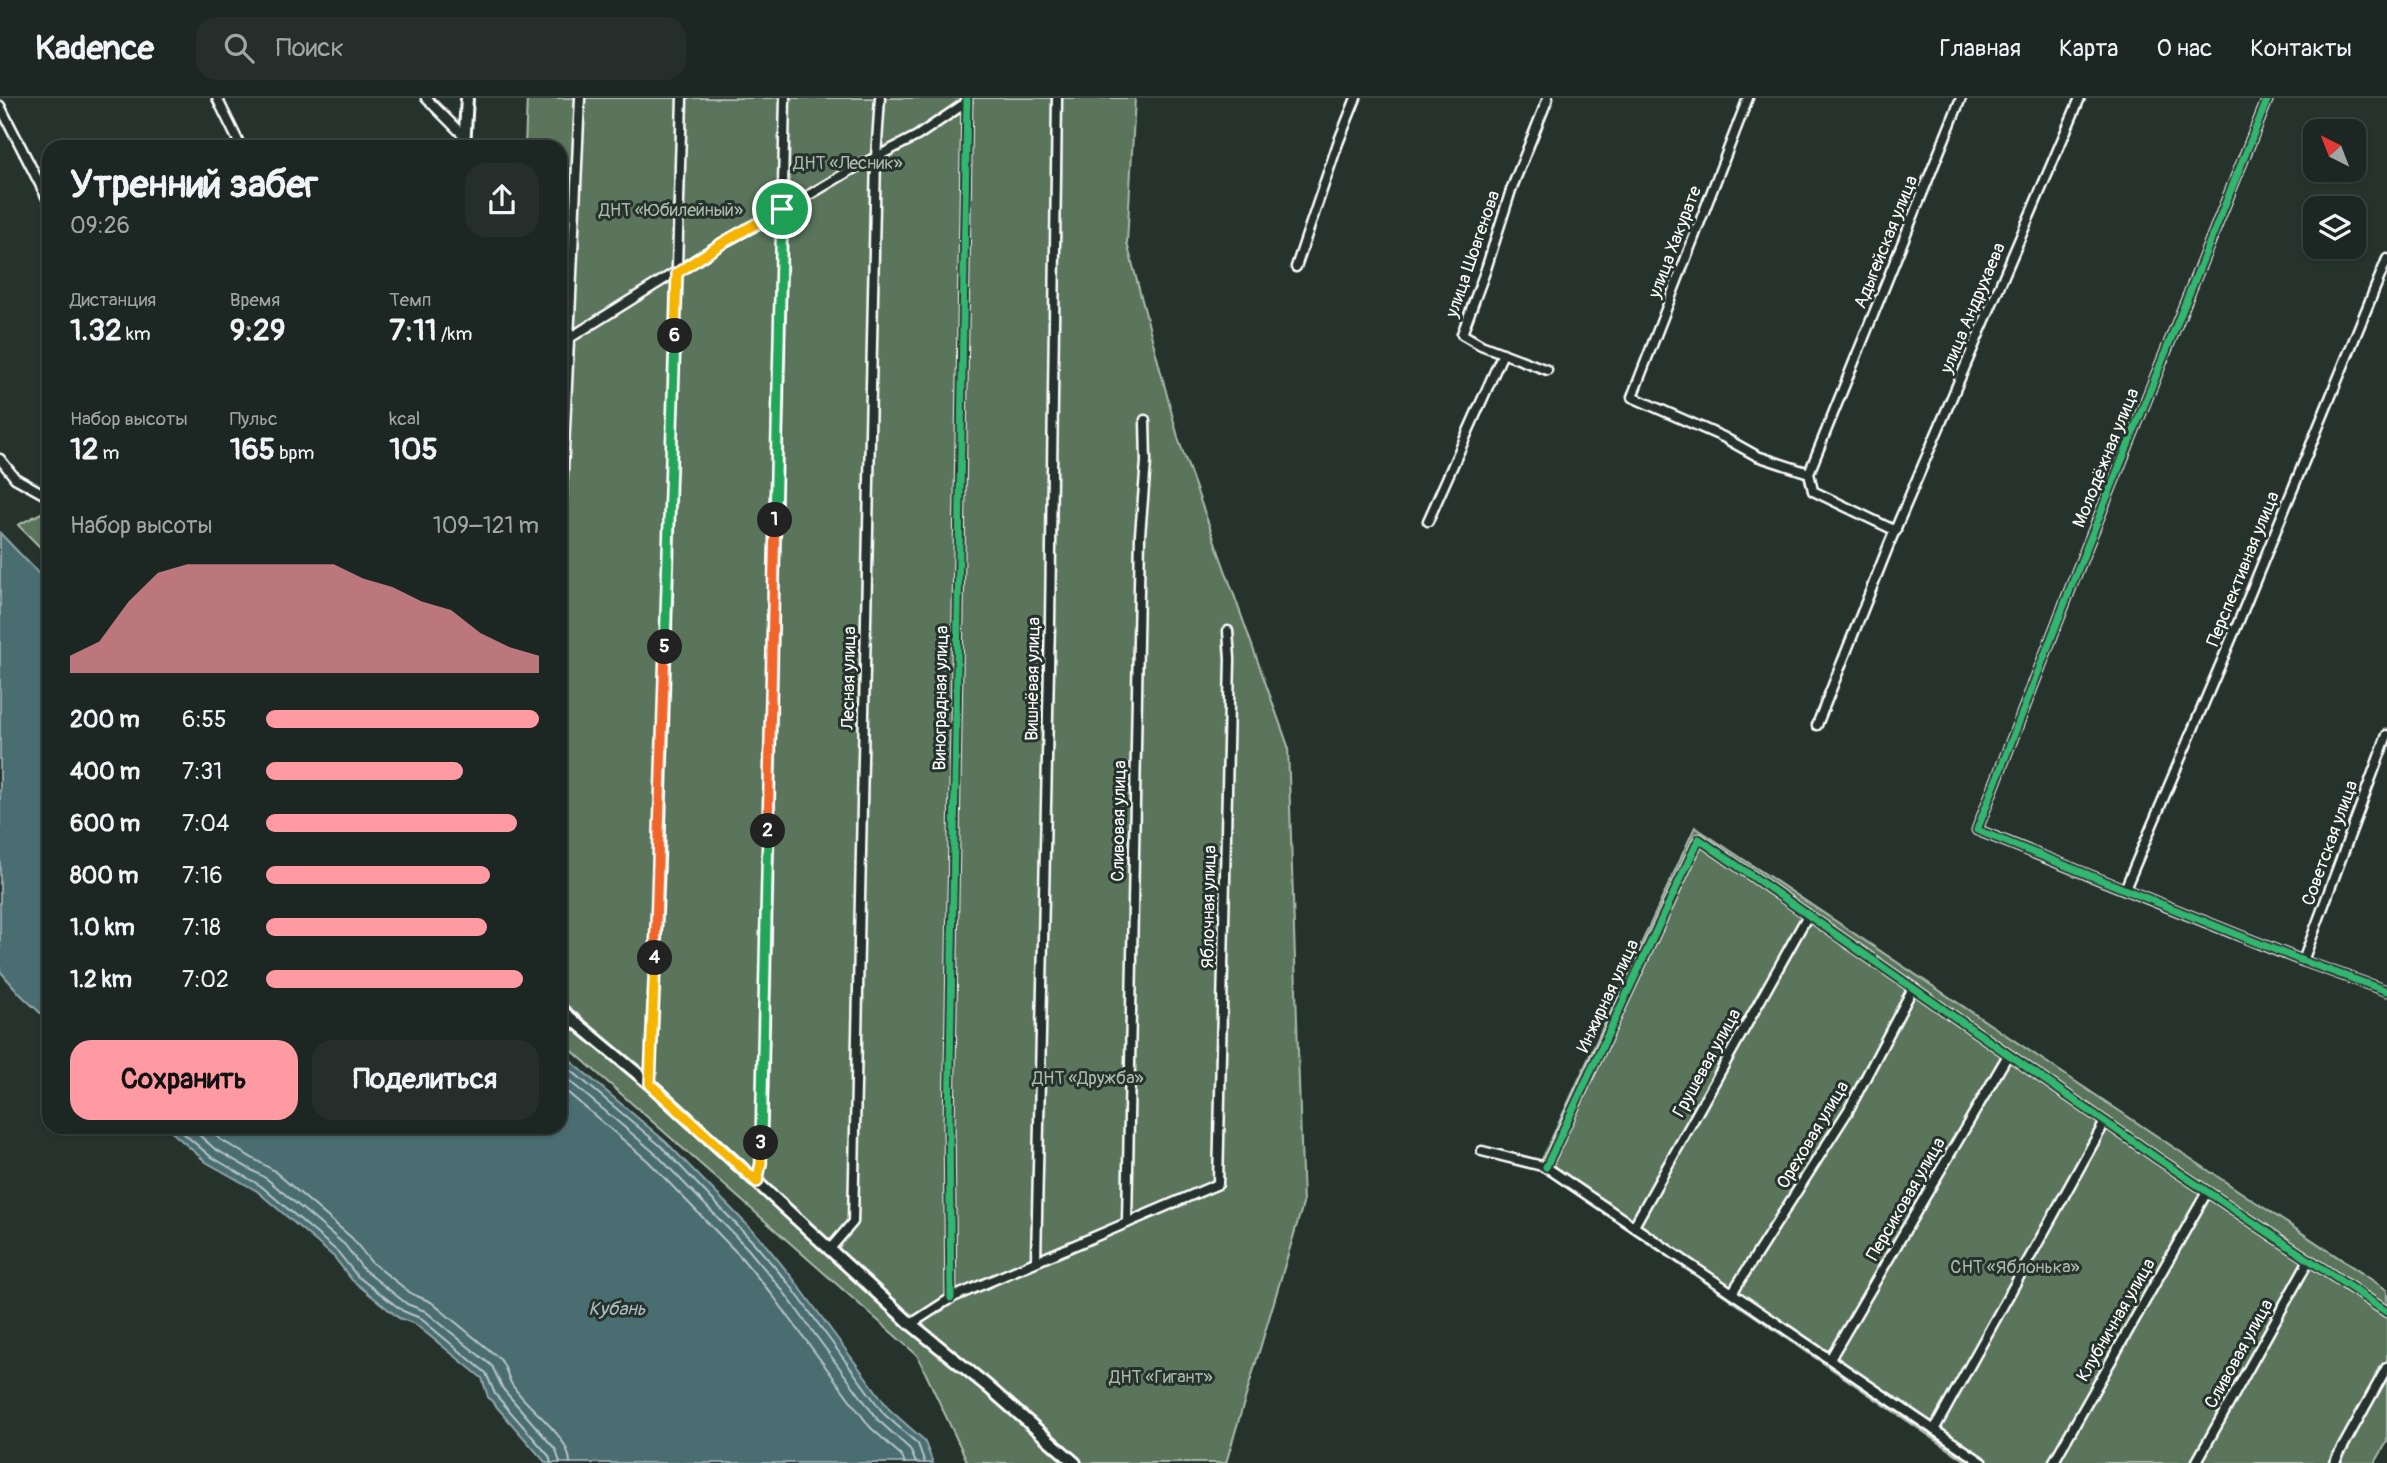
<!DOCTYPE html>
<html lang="ru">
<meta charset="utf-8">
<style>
:root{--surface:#1c2622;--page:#252e2a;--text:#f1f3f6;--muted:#a0a5a5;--line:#3a4340;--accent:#ff9aa2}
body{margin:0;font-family:Pangolin,sans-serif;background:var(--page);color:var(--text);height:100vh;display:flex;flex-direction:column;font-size:26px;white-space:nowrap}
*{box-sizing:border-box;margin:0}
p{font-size:23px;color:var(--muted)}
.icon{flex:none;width:38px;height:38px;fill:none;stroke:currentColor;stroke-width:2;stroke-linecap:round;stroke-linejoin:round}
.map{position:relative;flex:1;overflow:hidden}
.drawer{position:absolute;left:42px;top:42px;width:525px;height:994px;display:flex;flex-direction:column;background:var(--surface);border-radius:21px;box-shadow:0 2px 5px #0004,0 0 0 2px var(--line)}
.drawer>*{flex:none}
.needle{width:46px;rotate:318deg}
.fabs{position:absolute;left:2303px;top:21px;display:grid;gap:14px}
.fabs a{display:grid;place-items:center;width:63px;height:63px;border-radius:14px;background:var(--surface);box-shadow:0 2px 5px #0004,0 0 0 2px var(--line);font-size:35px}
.pin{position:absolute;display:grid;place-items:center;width:60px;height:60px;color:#fff;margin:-30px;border:4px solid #fff;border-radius:50%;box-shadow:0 2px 7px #0007}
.km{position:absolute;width:35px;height:35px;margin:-18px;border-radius:50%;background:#222;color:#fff;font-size:19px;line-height:35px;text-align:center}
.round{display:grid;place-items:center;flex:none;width:74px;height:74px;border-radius:21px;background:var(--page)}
.head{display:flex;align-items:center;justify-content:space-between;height:119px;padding:0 28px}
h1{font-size:38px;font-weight:700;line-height:52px}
.stats{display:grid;grid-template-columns:repeat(3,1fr);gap:10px;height:119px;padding:7px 28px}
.stats div{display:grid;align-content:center}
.stats b{font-size:30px;font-weight:700}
.stats small{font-size:19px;font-weight:400}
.stats p{font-size:19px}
.chart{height:196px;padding:14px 28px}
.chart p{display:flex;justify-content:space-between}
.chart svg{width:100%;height:126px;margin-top:7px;fill:var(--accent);opacity:.7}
.primary-button{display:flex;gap:14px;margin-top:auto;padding:14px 28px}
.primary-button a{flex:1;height:80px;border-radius:21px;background:var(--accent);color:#111;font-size:28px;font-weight:700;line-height:80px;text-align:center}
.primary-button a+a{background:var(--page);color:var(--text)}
ul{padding:0 28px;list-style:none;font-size:23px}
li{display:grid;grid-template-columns:112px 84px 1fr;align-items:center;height:52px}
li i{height:18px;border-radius:9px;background:var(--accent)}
header{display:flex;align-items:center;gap:42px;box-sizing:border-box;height:98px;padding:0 35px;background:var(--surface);border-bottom:2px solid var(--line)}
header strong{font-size:33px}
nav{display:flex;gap:38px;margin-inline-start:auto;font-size:24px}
.search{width:490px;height:63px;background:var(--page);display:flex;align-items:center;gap:18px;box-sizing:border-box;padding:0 24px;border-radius:21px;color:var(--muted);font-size:26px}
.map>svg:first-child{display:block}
.green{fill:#5a755b;stroke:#acbaad;stroke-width:2}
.water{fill:#4a6d71;stroke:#92a7aa;stroke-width:2}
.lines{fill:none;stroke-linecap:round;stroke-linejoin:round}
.shore{stroke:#b7c5c6;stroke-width:2}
.minor-casing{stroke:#fff;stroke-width:13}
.tertiary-casing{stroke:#fff;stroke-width:16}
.minor{stroke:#26332d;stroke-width:8}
.tertiary{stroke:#26332d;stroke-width:10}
.cycleway-casing{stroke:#26332d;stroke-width:11}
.cycleway{stroke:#33b770;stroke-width:7}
.split-1-casing{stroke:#fff;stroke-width:14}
.split-2-casing{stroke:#fff;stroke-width:14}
.split-3-casing{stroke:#fff;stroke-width:14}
.split-4-casing{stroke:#fff;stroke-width:14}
.split-5-casing{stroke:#fff;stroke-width:14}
.split-6-casing{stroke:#fff;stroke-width:14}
.split-7-casing{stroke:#fff;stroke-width:14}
.split-1{stroke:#22a559;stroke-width:9}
.split-2{stroke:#f0652b;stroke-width:9}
.split-3{stroke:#22a559;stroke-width:9}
.split-4{stroke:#f5b400;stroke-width:9}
.split-5{stroke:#f0652b;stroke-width:9}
.split-6{stroke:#22a559;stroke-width:9}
.split-7{stroke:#f5b400;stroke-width:9}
.labels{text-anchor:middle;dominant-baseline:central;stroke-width:6;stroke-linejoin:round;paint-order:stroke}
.park-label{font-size:18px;fill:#acbaad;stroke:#26332d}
.street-label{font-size:18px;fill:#fff;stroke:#26332d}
.water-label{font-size:19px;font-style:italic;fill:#aebdbf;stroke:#26332d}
</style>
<header>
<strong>Kadence</strong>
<div class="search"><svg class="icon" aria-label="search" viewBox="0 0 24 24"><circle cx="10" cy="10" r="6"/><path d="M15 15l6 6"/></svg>Поиск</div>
<nav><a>Главная</a><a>Карта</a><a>О нас</a><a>Контакты</a></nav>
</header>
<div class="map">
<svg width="2387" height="1365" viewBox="0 0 2387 1365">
<rect width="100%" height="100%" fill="#26332d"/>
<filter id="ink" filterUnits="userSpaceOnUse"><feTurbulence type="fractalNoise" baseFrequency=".0143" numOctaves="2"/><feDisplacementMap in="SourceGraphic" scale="14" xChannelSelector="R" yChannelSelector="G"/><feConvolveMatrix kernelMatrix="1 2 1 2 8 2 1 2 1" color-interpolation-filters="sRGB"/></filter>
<g filter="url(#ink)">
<g class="green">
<path d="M527 0H1135L1127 145 1179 343 1288 648 1303 1106 1226 1365H968L917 1257 560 942V49H525Z"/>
<path d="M49 411V458L18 427Z"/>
<path d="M1695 729 2387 1192V1344L2375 1365H1969L1538 1070Z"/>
</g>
<g class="water">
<path d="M0 435 49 486V923L21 897 0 873Z"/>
<path d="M560 954 666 1044 760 1140 795 1183 890 1312 924 1342 933 1365H546L488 1299 482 1280 415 1226 399 1220 352 1182 334 1159 257 1093 206 1064 166 1029H560Z"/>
</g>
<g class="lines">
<g class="shore">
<path d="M560 963 662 1049 754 1145 790 1187 884 1316 918 1346 925 1365"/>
<path d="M560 975 656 1056 748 1151 783 1193 878 1322 910 1351 916 1365"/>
<path d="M560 988 648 1063 740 1158 774 1199 870 1329 901 1357 905 1365"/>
<path d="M176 1029 210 1058 261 1088 338 1154 357 1178 403 1213 420 1220 486 1275 495 1296 549 1358 551 1365"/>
<path d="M190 1029 215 1051 267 1081 345 1147 363 1171 407 1206 425 1213 492 1268 503 1291 556 1352 560 1365"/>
<path d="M206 1029 221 1042 273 1072 352 1140 371 1164 412 1196 431 1204 499 1260C506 1268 507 1277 511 1285 526 1311 569 1335 570 1365"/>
</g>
<g class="minor-casing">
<g id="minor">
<path d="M217 0 241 49"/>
<path d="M426 0 465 39"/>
<path d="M1748 0 1632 299 1723 339 1757 358 1809 375 1961 0"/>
<path d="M2268 0 2078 471 1977 732 2303 863 2387 893"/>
<path d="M0 8 49 104"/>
<path d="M1296 169 1338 45 1356 0"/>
<path d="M560 246 724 144 767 122 851 72 917 38 967 4"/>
<path d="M1547 272 1481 247 1462 236 1486 171 1511 92 1548 0"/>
<path d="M0 361 15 380 49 399"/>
<path d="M1809 375 1813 393 1896 433"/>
<path d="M1428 423 1503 255"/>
<path d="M560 440 580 0"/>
<path d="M1817 627 1890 444 2080 0"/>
<path d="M2125 791 2238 525 2387 161"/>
<path d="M2303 863 2387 637"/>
<path d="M650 986 659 776 682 0"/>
<path d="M1482 1053 1546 1069 1983 1365"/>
<path d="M1546 1069 1699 741 2157 1060 2387 1214"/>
<path d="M757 1084 761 1065 785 0"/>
<path d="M1127 1125 1140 437 1146 364 1145 322"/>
<path d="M1634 1128 1808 817"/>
<path d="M829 1152 853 1124 876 59 880 0"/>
<path d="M1036 1162 1050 524 1057 0"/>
<path d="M1732 1195 1848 1013 1913 890"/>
<path d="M951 1200 949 1027 967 0"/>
<path d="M911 1226 951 1200 1218 1086 1230 561 1228 533"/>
<path d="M1830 1261 2008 957"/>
<path d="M1934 1332 2105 1024"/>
<path d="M2053 1365 2207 1094"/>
<path d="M2196 1365 2309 1162"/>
<path d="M2334 1365 2387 1269"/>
</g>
</g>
<g class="tertiary-casing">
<g id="tertiary">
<path d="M464 49 467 0"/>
<path d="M560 911 650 986 911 1226 986 1287 1075 1365"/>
</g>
</g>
<use href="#minor" class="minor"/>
<use href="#tertiary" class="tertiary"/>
<g class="cycleway-casing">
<g id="cycleway">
<path d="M2268 0 2078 471 1977 732 2303 863 2387 893"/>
<path d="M1546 1069 1699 741 2157 1060 2387 1214"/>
<path d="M951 1200 949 1027 967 0"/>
</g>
</g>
<use href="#cycleway" class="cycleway"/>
</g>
</g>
<g class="lines" filter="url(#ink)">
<g class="split-1-casing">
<path id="split-1" d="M775 422 782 111"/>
</g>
<g class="split-2-casing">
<path id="split-2" d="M768 733 775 422"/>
</g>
<g class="split-3-casing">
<path id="split-3" d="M761 1045 768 733"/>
</g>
<g class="split-4-casing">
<path id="split-4" d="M655 860 650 986 757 1084 761 1065V1045"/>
</g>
<g class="split-5-casing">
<path id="split-5" d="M655 860 665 549"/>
</g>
<g class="split-6-casing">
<path id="split-6" d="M665 549 675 238"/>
</g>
<g class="split-7-casing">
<path id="split-7" d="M675 238 677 175 724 144 782 111"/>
</g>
<use href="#split-1" class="split-1"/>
<use href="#split-2" class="split-2"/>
<use href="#split-3" class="split-3"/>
<use href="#split-4" class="split-4"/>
<use href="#split-5" class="split-5"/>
<use href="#split-6" class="split-6"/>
<use href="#split-7" class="split-7"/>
</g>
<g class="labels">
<g class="park-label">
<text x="848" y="65">ДНТ «Лесник»</text>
<text x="671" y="112">ДНТ «Юбилейный»</text>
<text x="1088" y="980">ДНТ «Дружба»</text>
<text x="2015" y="1169">СНТ «Яблонька»</text>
<text x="1161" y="1279">ДНТ «Гигант»</text>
</g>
<g class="street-label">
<text transform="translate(1675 144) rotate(-69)">улица Хакурате</text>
<text transform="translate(1886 144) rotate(-68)">Адыгейская улица</text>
<text transform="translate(1473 156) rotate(-71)">улица Шовгенова</text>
<text transform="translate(1973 210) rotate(-67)">улица Андрухаева</text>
<text transform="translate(2106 360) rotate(-68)">Молодёжная улица</text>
<text transform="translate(2243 471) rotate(-68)">Перспективная улица</text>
<text transform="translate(849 580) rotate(-89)">Лесная улица</text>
<text transform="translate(1033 581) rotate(-89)">Вишнёвая улица</text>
<text transform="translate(941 600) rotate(-89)">Виноградная улица</text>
<text transform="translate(1119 723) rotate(-89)">Сливовая улица</text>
<text transform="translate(2330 745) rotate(-70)">Советская улица</text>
<text transform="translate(1209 809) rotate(-89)">Яблочная улица</text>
<text transform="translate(1608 898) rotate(-65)">Инжирная улица</text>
<text transform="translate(1707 965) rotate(-61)">Грушевая улица</text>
<text transform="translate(1813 1037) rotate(-59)">Ореховая улица</text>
<text transform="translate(1906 1101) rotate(-60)">Персиковая улица</text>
<text transform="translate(2116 1222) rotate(-60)">Клубничная улица</text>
<text transform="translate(2239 1256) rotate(-61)">Сливовая улица</text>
</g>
<g class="water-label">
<text x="617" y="1211">Кубань</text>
</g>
</g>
</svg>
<div class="fabs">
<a><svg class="needle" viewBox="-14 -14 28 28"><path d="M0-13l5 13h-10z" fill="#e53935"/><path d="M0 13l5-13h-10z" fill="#a0a5a5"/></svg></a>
<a><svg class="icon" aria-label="layers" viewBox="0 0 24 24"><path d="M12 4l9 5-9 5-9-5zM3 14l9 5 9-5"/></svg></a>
</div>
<div class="pin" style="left:782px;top:111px;background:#1e9e55"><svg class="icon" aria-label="arrive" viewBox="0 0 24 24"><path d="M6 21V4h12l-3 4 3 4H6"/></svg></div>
<b class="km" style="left:775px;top:422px">1</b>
<b class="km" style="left:768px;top:733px">2</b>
<b class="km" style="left:761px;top:1045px">3</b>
<b class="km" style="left:655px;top:860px">4</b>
<b class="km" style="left:665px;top:549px">5</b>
<b class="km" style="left:675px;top:238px">6</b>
<section class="drawer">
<div class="head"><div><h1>Утренний забег</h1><p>09:26</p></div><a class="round"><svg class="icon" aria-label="share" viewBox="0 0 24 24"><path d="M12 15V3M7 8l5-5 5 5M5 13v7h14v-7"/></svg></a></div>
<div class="stats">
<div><p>Дистанция</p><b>1.32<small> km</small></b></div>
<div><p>Время</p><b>9:29</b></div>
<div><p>Темп</p><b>7:11<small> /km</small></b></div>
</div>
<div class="stats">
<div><p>Набор высоты</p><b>12<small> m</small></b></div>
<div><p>Пульс</p><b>165<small> bpm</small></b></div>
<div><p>kcal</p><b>105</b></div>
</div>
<div class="chart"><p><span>Набор высоты</span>109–121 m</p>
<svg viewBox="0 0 160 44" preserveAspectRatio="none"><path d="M0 44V38L10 33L20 19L30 9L40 6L50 6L60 6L70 6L80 6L90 6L100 11L110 14L120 19L130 22L140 30L150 35L160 38V44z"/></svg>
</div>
<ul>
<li><b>200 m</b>6:55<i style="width:100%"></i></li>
<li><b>400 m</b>7:31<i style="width:72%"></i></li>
<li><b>600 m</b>7:04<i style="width:92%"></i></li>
<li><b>800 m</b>7:16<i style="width:82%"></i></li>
<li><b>1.0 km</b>7:18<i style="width:81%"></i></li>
<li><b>1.2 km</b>7:02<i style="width:94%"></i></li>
</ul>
<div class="primary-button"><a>Сохранить</a><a>Поделиться</a></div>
</section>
</div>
